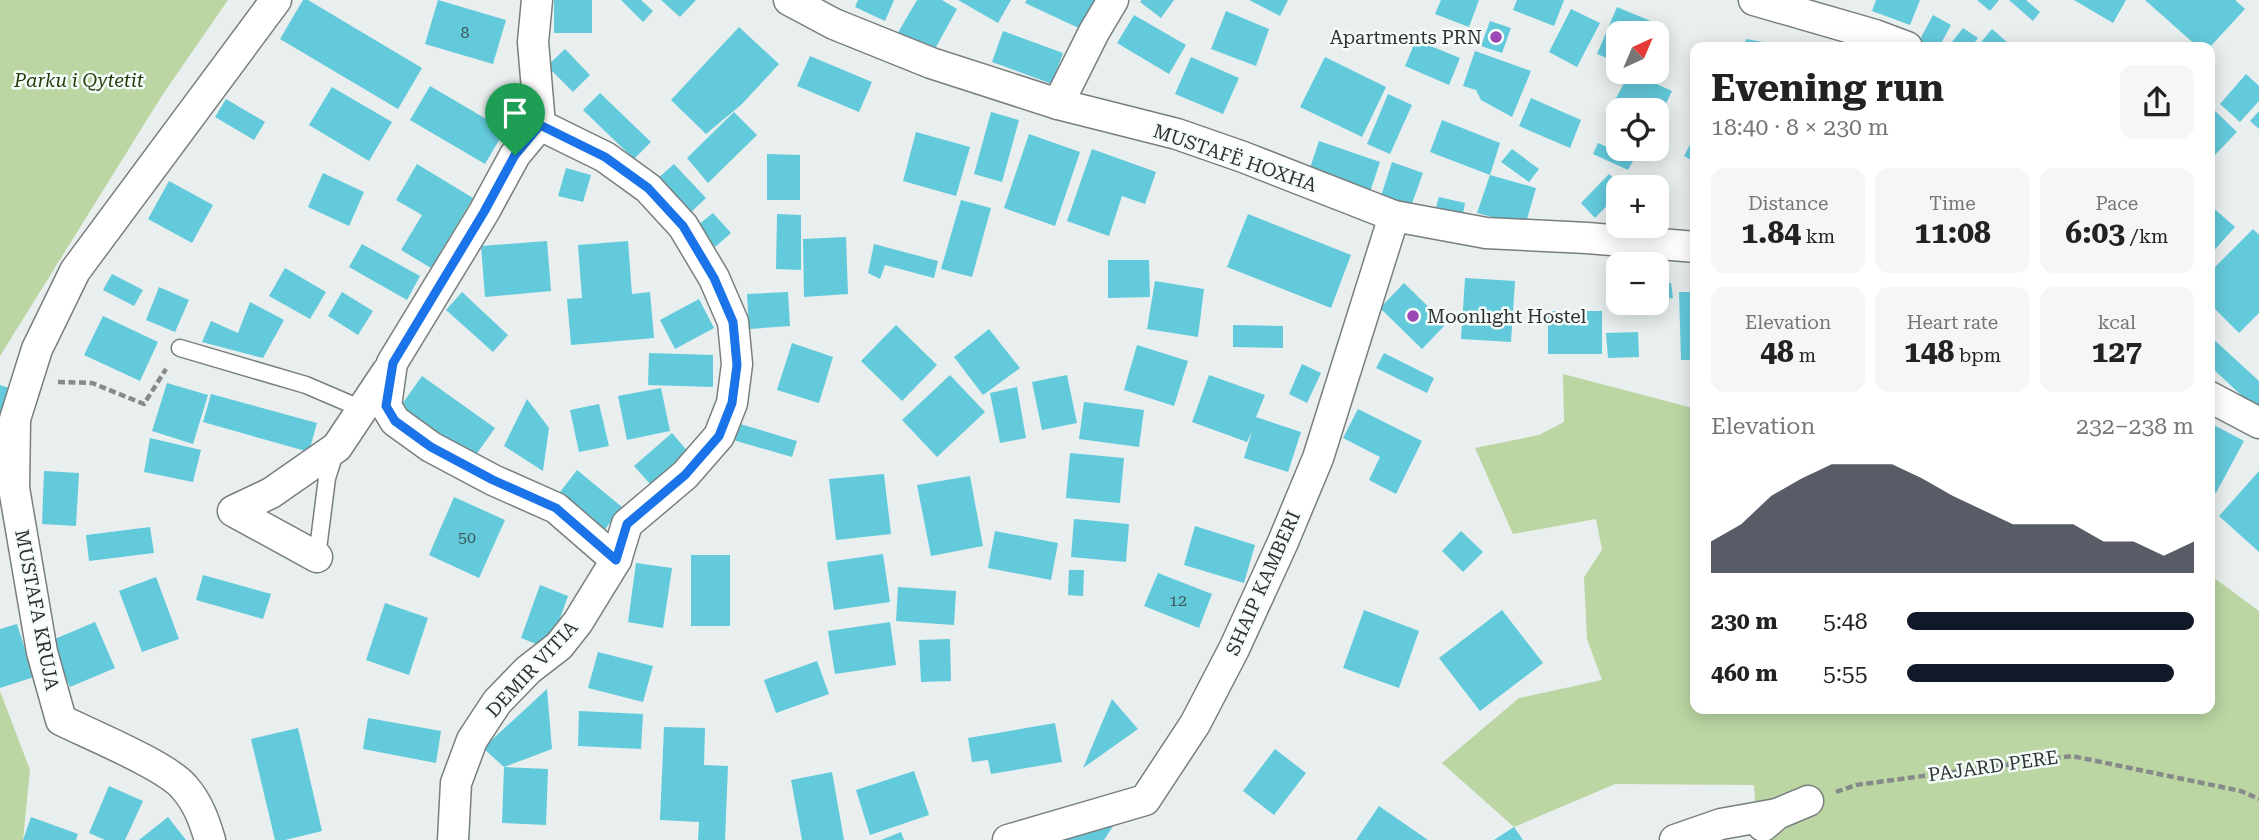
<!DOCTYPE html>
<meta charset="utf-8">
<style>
:root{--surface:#fff;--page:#f6f6f6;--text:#222;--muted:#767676;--accent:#111827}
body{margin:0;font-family:"Roboto Serif",serif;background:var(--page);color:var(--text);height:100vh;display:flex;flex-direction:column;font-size:26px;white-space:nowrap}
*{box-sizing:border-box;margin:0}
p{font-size:23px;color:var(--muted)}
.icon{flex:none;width:38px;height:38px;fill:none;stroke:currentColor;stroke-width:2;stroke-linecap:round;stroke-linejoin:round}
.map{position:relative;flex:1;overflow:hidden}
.panel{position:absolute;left:1690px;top:42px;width:525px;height:672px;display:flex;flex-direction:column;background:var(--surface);border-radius:14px;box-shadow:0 4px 18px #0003}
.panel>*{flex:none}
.needle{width:46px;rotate:44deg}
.fabs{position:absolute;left:1606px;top:21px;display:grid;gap:14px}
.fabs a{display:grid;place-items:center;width:63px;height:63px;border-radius:14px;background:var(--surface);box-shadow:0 4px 18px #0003;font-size:35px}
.pin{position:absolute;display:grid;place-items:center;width:60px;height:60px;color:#fff;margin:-72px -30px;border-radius:50% 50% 50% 0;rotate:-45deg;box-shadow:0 0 7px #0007}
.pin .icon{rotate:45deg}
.round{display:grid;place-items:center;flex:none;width:74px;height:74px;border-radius:14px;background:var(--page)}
.head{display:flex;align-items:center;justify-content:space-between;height:119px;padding:0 21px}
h1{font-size:38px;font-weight:700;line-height:52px}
.stats{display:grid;grid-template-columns:repeat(3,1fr);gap:10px;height:119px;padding:7px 21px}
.stats div{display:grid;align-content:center;border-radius:14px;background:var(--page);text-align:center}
.stats b{font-size:30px;font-weight:700}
.stats small{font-size:19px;font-weight:400}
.stats p{font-size:19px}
.chart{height:196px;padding:14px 21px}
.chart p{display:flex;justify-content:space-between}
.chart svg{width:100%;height:126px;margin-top:7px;fill:var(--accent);opacity:.7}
ul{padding:0 21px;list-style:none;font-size:23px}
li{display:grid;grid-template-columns:112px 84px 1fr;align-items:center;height:52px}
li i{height:18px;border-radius:9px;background:var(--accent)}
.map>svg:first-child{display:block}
.green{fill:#bbd6a3}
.building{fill:#63cadc}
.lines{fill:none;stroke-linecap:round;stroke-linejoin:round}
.service-casing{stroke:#787f7e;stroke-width:19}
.minor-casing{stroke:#787f7e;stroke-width:33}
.path{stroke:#868b8a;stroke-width:4.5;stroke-dasharray:7 3.5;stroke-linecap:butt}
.service{stroke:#fff;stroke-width:16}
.minor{stroke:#fff;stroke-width:30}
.route-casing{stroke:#fff;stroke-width:14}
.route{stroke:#1a73e8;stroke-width:9}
.poi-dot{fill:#9b48b6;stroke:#f5fdfb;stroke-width:2.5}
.labels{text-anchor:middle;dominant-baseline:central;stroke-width:5;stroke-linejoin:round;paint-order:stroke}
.number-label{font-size:16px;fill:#3c585c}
.poi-label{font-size:19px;fill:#2f3231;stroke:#f5fdfb;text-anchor:end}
.park-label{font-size:19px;font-style:italic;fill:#273d0c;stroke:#f5fdfb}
.street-label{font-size:19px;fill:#2f3231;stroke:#f5fdfb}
</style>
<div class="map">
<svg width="2259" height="840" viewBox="0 0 2259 840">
<rect width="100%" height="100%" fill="#e8efee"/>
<g class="green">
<path d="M0 0H228L163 94 0 356Z"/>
<path d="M1563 374 1689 407 1696 411V709H2210V575L2259 611V840H1758L1754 785 1615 784 1514 827 1442 763 1519 698 1602 680 1587 639 1584 577 1602 550 1596 519 1513 534 1475 448 1539 435 1564 422Z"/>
<path d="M0 691 30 770 23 840H0Z"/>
</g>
<g class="building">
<path d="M303 0H308L422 68 398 109 280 39Z"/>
<path d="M438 0 506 20 493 64 425 44Z"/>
<rect x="554" y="0" width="38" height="33"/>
<path d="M621 0H641L653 11 643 22Z"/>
<path d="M661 0H696L680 17Z"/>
<path d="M858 0H894L885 21 855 7Z"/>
<path d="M917 0H942L957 9 931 56 896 36Z"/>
<path d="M958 0H1011L998 23Z"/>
<path d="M1027 0H1099L1085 31 1025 3Z"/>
<path d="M1142 0H1174L1161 18 1140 2Z"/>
<path d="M1249 0H1288L1280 16Z"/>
<path d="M1441 0H1479L1469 27 1435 14Z"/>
<path d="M1517 0H1564L1554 26 1513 10Z"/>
<path d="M1876 0H1920L1910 25 1872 11Z"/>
<path d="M1977 0H1999L1990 11Z"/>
<path d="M2009 0H2026L2040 12 2033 21Z"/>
<path d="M2074 0H2126L2113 23Z"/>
<path d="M2145 0H2235L2245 9 2210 47H2198Z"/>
<path d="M1617 7 1653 22 1649 33H1619V63L1597 54Z"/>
<path d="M1571 9 1600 23 1577 67 1549 52Z"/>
<path d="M1226 11 1269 29 1256 66 1211 49Z"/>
<path d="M1134 15 1186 45 1169 74 1117 43Z"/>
<path d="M1933 15 1951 25 1939 47H1921L1917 45Z"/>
<path d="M1490 21 1511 28 1502 53 1481 46Z"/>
<path d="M739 27 779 64 742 104 706 134 671 100Z"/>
<path d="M1963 28 1978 38 1971 47H1948Z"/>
<path d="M1992 29 2007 42 2002 47H1977Z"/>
<path d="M1003 31 1063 53 1052 84 992 62Z"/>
<path d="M1746 39 1769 43V47H1744Z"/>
<path d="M1416 40 1460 58 1449 85 1405 66Z"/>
<path d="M565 49 590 75 573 92 547 66Z"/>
<path d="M1475 51 1531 71 1512 117 1481 100 1476 90 1463 86Z"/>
<path d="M810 56 872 82 859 112 797 86Z"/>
<path d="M1191 57 1239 78 1223 114 1175 94Z"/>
<path d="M1325 57 1386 87 1362 137 1300 107Z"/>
<path d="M1630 72 1672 91 1657 122V110H1619V123L1606 117Z"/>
<path d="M2246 74 2259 86V101L2240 122 2220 104Z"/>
<path d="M430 86 505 130 485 164 410 120Z"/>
<path d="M332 87 392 122 369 161 309 125Z"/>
<path d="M600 93 651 142 634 159 583 110Z"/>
<path d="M1388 94 1412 105 1390 154 1367 144Z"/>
<path d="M1531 98 1581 120 1570 148 1519 126Z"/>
<path d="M226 99 265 122 254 140 215 117Z"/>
<path d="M2210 106 2237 132 2210 160Z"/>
<path d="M2259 111V129L2250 121Z"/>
<path d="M734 112 757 135 708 183 687 158Z"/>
<path d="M991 112 1019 120 1002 182 974 174Z"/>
<path d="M1442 120 1500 143 1490 175 1430 152Z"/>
<path d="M916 132 970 147 956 196 903 181Z"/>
<path d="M1696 133V163L1684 156Z"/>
<path d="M1029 134 1080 152 1055 226 1004 208Z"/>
<path d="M1319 141 1380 162 1369 195 1308 174Z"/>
<path d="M1598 143 1634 159 1628 170 1593 154Z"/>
<path d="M1092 149 1156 172 1145 204 1122 196 1109 236 1067 221Z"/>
<path d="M1512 149 1539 169 1529 182 1501 162Z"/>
<path d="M767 154 800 155V200H767Z"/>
<path d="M1392 162 1423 173 1410 209 1380 199Z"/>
<path d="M417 164 473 198 431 268 401 250 422 215 396 200Z"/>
<path d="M674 164 706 198 688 215 656 180Z"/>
<path d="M566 168 591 175 583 202 558 196Z"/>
<path d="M323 173 364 192 349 226 308 207Z"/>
<path d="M1609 174 1623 187H1619V193L1595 218 1581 203Z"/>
<path d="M1490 175 1536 188 1525 226 1477 213Z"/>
<path d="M169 181 213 205 192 243 148 219Z"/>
<path d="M1439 197 1465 203 1463 214 1436 207Z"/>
<path d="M961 200 991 208 972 277 941 269Z"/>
<path d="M2210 205 2235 227 2210 255Z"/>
<path d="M713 213 731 233 715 247 697 226Z"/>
<path d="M777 214 801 215V270L776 269Z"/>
<path d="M1248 214 1351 255 1331 308 1227 267Z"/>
<path d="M2253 229 2259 235V313L2239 333 2210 304V272Z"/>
<path d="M846 237 848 294 804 297 803 239Z"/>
<path d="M547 241 551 291 485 297 481 246Z"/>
<path d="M628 241 632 294 650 292 654 338 571 345 567 299 582 298 578 245Z"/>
<path d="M362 244 420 276 407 300 349 267Z"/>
<path d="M874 244 938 261 934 278 885 265 880 279 868 273Z"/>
<path d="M1108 260H1149L1150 297 1108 298Z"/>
<path d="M285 268 326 292 310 319 269 296Z"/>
<path d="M112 274 143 290 134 306 103 290Z"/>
<path d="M1465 278 1515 281 1511 342 1461 339Z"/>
<path d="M1155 281 1204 289 1198 337 1147 329Z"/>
<path d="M1404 283 1446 324 1422 349 1380 308Z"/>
<path d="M1671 283 1673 298 1657 300V285Z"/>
<path d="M159 287 189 300 175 332 146 320Z"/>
<path d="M342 292 373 311 358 335 328 316Z"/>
<path d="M462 292 508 335 493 352 446 310Z"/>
<path d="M788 292 790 326 749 329 747 294Z"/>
<path d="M1679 292H1696V360H1681Z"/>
<path d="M699 299 714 328 675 349 660 320Z"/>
<path d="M250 302 284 320 263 358 202 342 211 321 238 333Z"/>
<rect x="1548" y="311" width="54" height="43"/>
<path d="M103 316 158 342 140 381 84 355Z"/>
<path d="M896 325 937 365 902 401 861 361Z"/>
<path d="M1233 325 1283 326V348L1233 347Z"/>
<path d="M989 329 1020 368 983 395 954 357Z"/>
<path d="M1638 332 1639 357 1608 358 1606 333Z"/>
<path d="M2210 336 2259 381V404L2255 408 2210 366Z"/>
<path d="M792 343 833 357 819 403 777 390Z"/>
<path d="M1137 345 1188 361 1174 406 1124 390Z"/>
<path d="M649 353 713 355V387L648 385Z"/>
<path d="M1384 353 1434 378 1427 393 1376 368Z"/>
<path d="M1302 364 1321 373 1307 403 1289 394Z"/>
<path d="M950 375 985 412 937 457 902 420Z"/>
<path d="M1067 375 1077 423 1042 430 1032 382Z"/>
<path d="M1209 375 1265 395 1256 417 1301 432 1288 472 1244 458 1252 431 1247 442 1192 422Z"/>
<path d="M422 376 495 428 473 459 400 407Z"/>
<path d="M167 383 208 395 193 444 152 431Z"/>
<path d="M0 385 9 388 1 418H0Z"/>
<path d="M1017 387 1026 438 1000 443 990 393Z"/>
<path d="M661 388 670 431 627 440 618 396Z"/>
<path d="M211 394 317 423 309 452 203 422Z"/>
<path d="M527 399 549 428 543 471 504 446Z"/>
<path d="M1084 402 1144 410 1139 447 1079 439Z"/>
<path d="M599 404 609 446 579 452 570 410Z"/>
<path d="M1358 409 1422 441 1396 494 1369 480 1380 457 1343 438Z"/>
<path d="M737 423 797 441 792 457 733 440Z"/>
<path d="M2210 423 2244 441 2216 493 2210 490Z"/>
<path d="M672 433 689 453 651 485 634 466Z"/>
<path d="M150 438 201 450 193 482 144 472Z"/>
<path d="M1070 453 1124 458 1120 503 1066 498Z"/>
<path d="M577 470 622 507 603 532 557 496Z"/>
<path d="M44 471 79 473 76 526 42 524Z"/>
<path d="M2259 471V552L2219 516Z"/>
<path d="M884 474 891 534 836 540 829 479Z"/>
<path d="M970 476 983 546 931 556 917 485Z"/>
<path d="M454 497 505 520 479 578 429 555Z"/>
<path d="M1074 519 1129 524 1126 562 1071 557Z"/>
<path d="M1195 526 1255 545 1244 583 1184 565Z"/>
<path d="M150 527 154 553 89 561 86 535Z"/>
<path d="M995 531 1058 543 1051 580 988 568Z"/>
<path d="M1461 531 1483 552 1463 572 1442 551Z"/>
<path d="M883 554 890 602 834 610 827 562Z"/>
<rect x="691" y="555" width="39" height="71"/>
<path d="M636 563 672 568 663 628 628 622Z"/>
<path d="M1069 570H1084L1083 596 1068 595Z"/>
<path d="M1158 573 1212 594 1199 628 1144 606Z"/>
<path d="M203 575 271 594 263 619 196 600Z"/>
<path d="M156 577 179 639 142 652 119 591Z"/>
<path d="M540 585 568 596 549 649 521 638Z"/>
<path d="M898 587 956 591 954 625 896 621Z"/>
<path d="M385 603 428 618 409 675 366 660Z"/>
<path d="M1364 610 1419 631 1399 688 1343 668Z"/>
<path d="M1502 610 1543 663 1480 711 1439 658Z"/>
<path d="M95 622 115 668 70 687 50 641Z"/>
<path d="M890 622 896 665 835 674 828 631Z"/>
<path d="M17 624 34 677 0 688V629Z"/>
<path d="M950 639 951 681 921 682 919 640Z"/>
<path d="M598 652 653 666 643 702 588 688Z"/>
<path d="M817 661 829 694 776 713 764 680Z"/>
<path d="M547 689 552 749 504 767 483 748Z"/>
<path d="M1112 699 1138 729 1083 768Z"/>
<path d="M579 711 643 714 641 749 578 746Z"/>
<path d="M368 718 441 731 436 763 363 749Z"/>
<path d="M1055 723 1062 762 991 774 988 760 972 762 968 738Z"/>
<path d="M664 727 705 728 704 765 728 766 725 840H698L699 822 660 820Z"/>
<path d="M298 728 322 831 285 840H275L251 739Z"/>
<path d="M1275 749 1306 773 1274 815 1243 791Z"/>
<path d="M504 767 548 769 546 825 502 823Z"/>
<path d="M914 771 929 815 870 835 856 790Z"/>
<path d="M832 772 844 840H802L791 780Z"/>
<path d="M109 786 143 801 125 840H105L89 833Z"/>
<path d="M1087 802 1117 820 1104 840H1063Z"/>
<path d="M1379 806 1428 840H1356Z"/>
<path d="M31 817 78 834 76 840H23Z"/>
<path d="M168 817 186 840H139Z"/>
<path d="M1514 827 1523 840H1494Z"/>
<path d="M901 832 904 840H881Z"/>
</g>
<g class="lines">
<g class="service-casing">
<g id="service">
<path d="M180 348 306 385 362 409"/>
<path d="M317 557 327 478 335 453"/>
</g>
</g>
<g class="minor-casing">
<g id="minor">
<path d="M537 0 533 42 540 125 515 155 484 212 392 363 386 406 395 421 431 447 493 480 556 508 616 560"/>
<path d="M789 0 834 24 931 63 1058 104 1177 134 1243 157 1394 216 1486 233 1587 238 1696 247"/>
<path d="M1754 0 1875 35 1907 47"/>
<path d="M1058 104 1094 32 1113 0"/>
<path d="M2210 397 2259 423"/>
<path d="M317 557 233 511 271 493 337 447 387 372"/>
<path d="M1763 826 1777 814 1808 801"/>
<path d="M210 840C204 820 198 803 184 787 167 766 89 734 61 720L42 652 14 488 15 419 37 349 75 271 276 0"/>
<path d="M453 840 456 783 472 740 497 702 528 670 559 646 578 622 616 560 627 524 685 475 719 436 732 403 737 364 733 322 714 278 683 226 648 188 605 157 540 125"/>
<path d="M1008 840 1145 800 1195 724 1234 649 1283 542 1318 458 1394 216"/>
<path d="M1675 840 1721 824 1777 814"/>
</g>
</g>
<g class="path">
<path d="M58 382 92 383 144 404 166 369"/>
<path d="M1836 792 1856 785 2072 756 2241 791 2259 799"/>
</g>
<use href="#service" class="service"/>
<use href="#minor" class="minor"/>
</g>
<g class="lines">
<g class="route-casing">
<path id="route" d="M540 125 605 157 648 188 683 226 714 278 733 322 737 365 732 403 719 436 685 475 627 524 616 560 556 508 493 480 431 447 395 421 386 406 393 363 484 212 515 155Z"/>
</g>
<use href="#route" class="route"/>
</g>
<g class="poi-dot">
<circle cx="1496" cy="37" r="7"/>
<circle cx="1413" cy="316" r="7"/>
</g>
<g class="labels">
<g class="number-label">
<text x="465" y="32">8</text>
<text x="467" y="537">50</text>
<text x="1178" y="600">12</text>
</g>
<g class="poi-label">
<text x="1482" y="37">Apartments PRN</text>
<text x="1427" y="316" text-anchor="start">Moonlıght Hostel</text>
</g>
<g class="park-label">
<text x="79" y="80">Parku i Qytetit</text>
</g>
<g class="street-label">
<text transform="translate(1235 158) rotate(19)">MUSTAFË HOXHA</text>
<text transform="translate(1263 583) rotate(-66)">SHAIP KAMBERI</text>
<text transform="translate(37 610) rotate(79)">MUSTAFA KRUJA</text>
<text transform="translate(532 669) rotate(-47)">DEMIR VITIA</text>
<text transform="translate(1993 766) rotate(-8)">PAJARD PERE</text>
</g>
</g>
</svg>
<div class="fabs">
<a><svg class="needle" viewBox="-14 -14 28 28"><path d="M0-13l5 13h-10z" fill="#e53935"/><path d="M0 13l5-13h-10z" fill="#767676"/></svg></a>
<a><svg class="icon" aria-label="locate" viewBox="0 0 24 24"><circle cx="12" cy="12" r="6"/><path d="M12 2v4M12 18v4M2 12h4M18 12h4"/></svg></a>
<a>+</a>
<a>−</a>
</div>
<div class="pin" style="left:515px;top:155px;background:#1e9e55"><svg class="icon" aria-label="arrive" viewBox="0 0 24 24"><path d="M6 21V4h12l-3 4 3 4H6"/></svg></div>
<section class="panel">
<div class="head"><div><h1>Evening run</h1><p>18:40 · 8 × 230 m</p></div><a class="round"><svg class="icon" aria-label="share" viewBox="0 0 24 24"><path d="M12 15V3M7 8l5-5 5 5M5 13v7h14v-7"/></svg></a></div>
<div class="stats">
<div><p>Distance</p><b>1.84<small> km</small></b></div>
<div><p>Time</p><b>11:08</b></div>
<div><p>Pace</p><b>6:03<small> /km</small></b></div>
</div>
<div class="stats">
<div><p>Elevation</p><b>48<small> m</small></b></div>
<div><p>Heart rate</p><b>148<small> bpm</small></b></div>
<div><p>kcal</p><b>127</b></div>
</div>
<div class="chart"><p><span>Elevation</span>232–238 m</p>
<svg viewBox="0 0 160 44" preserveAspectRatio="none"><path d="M0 44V33L10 27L20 17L30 11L40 6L50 6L60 6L70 11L80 17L90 22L100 27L110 27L120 27L130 33L140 33L150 38L160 33V44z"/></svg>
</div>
<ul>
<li><b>230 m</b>5:48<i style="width:100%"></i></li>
<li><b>460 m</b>5:55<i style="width:93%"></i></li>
</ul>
</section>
</div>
